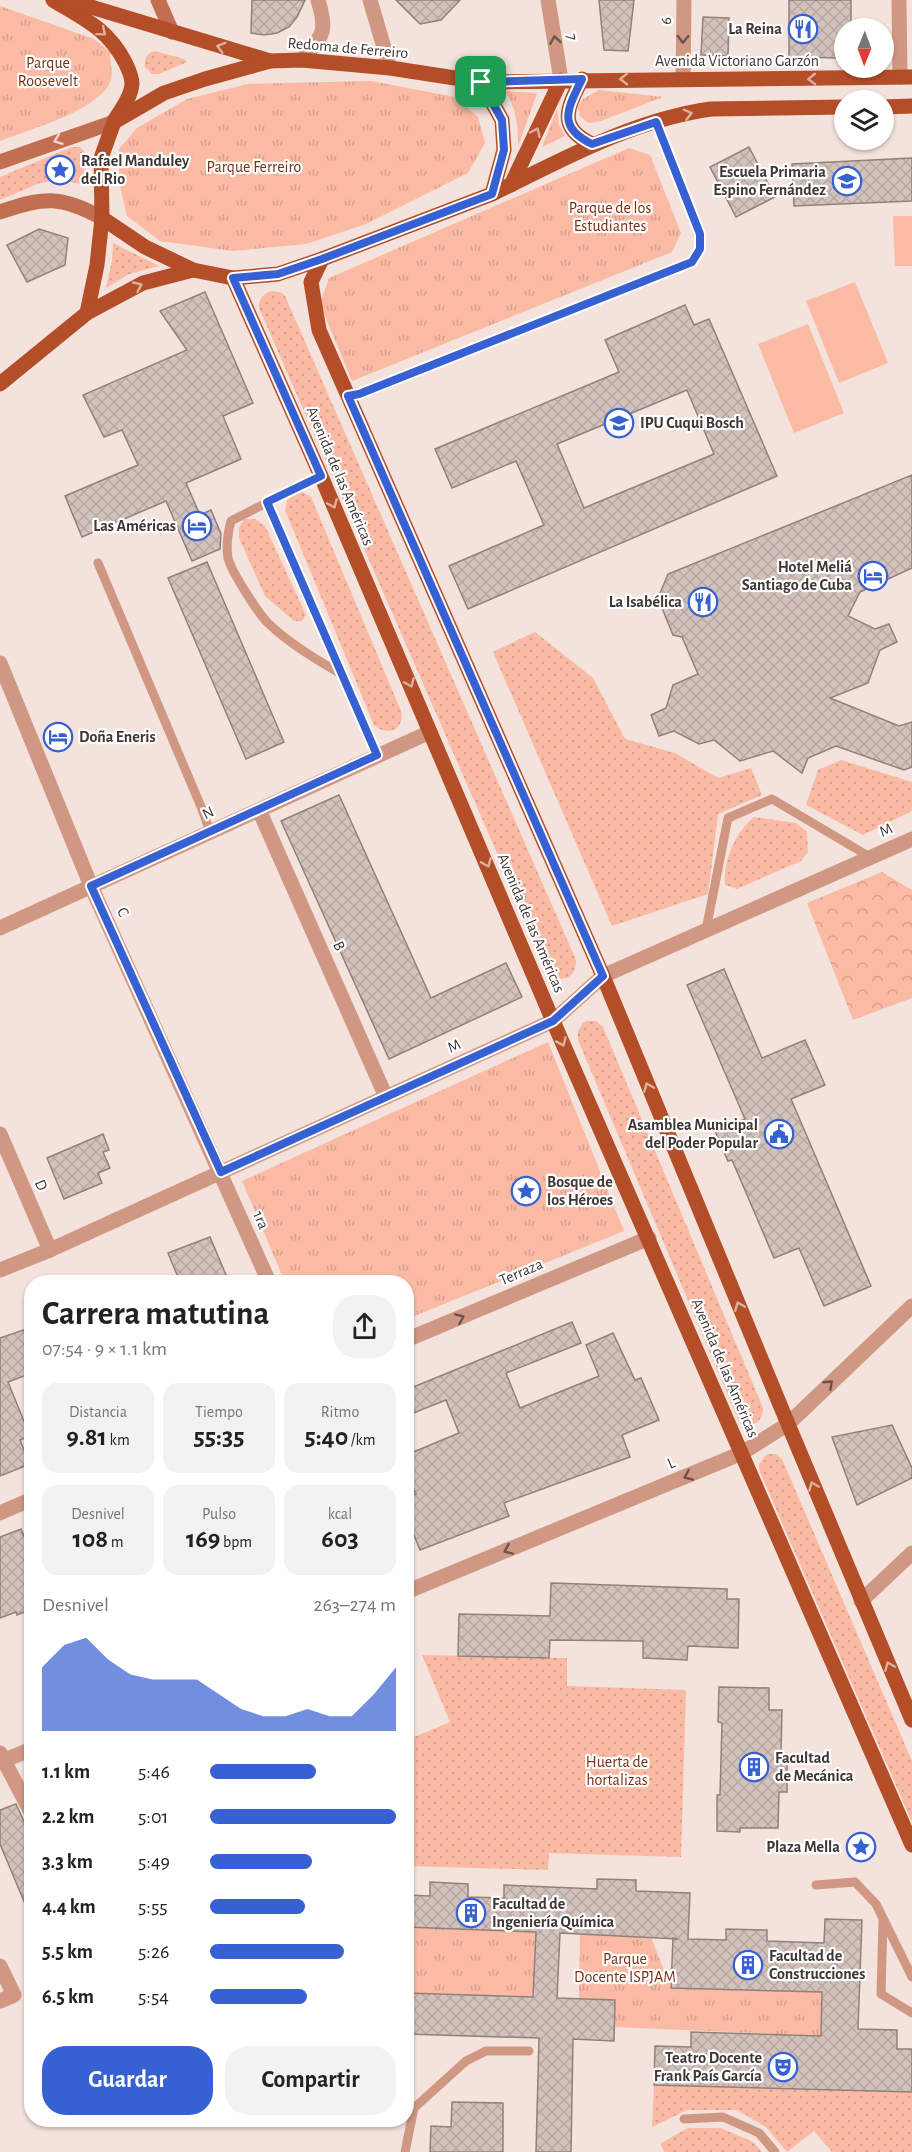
<!DOCTYPE html>
<html lang="es">
<meta charset="utf-8">
<style>
:root{--surface:#fff;--page:#f2f2f2;--text:#222;--muted:#767676;--accent:#3761d2}
body{margin:0;font-family:"Alegreya Sans",sans-serif;background:var(--page);color:var(--text);height:100vh;display:flex;flex-direction:column;font-size:22px;white-space:nowrap}
*{box-sizing:border-box;margin:0}
p{font-size:20px;color:var(--muted)}
.icon{flex:none;width:33px;height:33px;fill:none;stroke:currentColor;stroke-width:2;stroke-linecap:round;stroke-linejoin:round}
.map{position:relative;flex:1;overflow:hidden}
.side{position:absolute;left:24px;top:1275px;width:390px;height:852px;display:flex;flex-direction:column;background:var(--surface);border-radius:24px;box-shadow:0 2px 4px #0004}
.side>*{flex:none}
.needle{width:39px;rotate:181deg}
.tools{position:absolute;left:834px;top:18px;display:grid;gap:12px}
.tools a{display:grid;place-items:center;width:60px;height:60px;border-radius:50%;background:var(--surface);box-shadow:0 2px 4px #0004;font-size:30px}
.pin{position:absolute;display:grid;place-items:center;width:51px;height:51px;color:#fff;margin:-26px;border-radius:12px;box-shadow:0 3px 9px #0006}
.round{display:grid;place-items:center;flex:none;width:63px;height:63px;border-radius:24px;background:var(--page)}
.overview{display:flex;align-items:center;justify-content:space-between;height:102px;padding:0 18px}
h1{font-size:33px;font-weight:700;line-height:45px}
.metrics{display:grid;grid-template-columns:repeat(3,1fr);gap:9px;height:102px;padding:6px 18px}
.metrics div{display:grid;align-content:center;border-radius:15px;background:var(--page);text-align:center}
.metrics b{font-size:26px;font-weight:700}
.metrics small{font-size:16px;font-weight:400}
.metrics p{font-size:16px}
.chart{height:168px;padding:12px 18px}
.chart p{display:flex;justify-content:space-between}
.chart svg{width:100%;height:108px;margin-top:6px;fill:var(--accent);opacity:.7}
.cta{display:flex;gap:12px;margin-top:auto;padding:12px 18px}
.cta a{flex:1;height:69px;border-radius:24px;background:var(--accent);color:#fff;font-size:24px;font-weight:700;line-height:69px;text-align:center}
.cta a+a{background:var(--page);color:var(--text)}
ul{padding:0 18px;list-style:none;font-size:20px}
li{display:grid;grid-template-columns:96px 72px 1fr;align-items:center;height:45px}
li i{height:15px;border-radius:8px;background:var(--accent)}
.map>svg:first-child{display:block}
.grass{fill:url(#grass-dots)}
.forest{fill:url(#forest-crowns)}
.park{fill:url(#park-tufts)}
.pitch{fill:#fabaa4}
.building{fill:url(#building-cross-hatch);stroke:#91817b;stroke-width:1.5;fill-rule:evenodd}
.lines{fill:none;stroke-linecap:round;stroke-linejoin:round}
.service{stroke:#d09783;stroke-width:9}
.pedestrian{stroke:#d09783;stroke-width:15}
.minor{stroke:#d09783;stroke-width:15}
.tertiary{stroke:#d09783;stroke-width:15}
.secondary{stroke:#c16e51;stroke-width:15}
.primary{stroke:#b44e28;stroke-width:15}
.oneway{stroke:#ddaf9e}
.oneway2{stroke:#6a544c}
.oneway3{stroke:#ecd4cb}
.route-casing{stroke:#fff;stroke-width:12}
.route{stroke:#3761d2;stroke-width:8}
.labels{text-anchor:middle;dominant-baseline:central;stroke-width:4.5;stroke-linejoin:round;paint-order:stroke}
.street-label{font-size:16px;fill:#3e3735;stroke:#fff}
.poi-label{font-size:16px;font-weight:bold;fill:#3e3735;stroke:#fff;text-anchor:end}
.park-label{font-size:16px;fill:#793114;stroke:#fff}
</style>
<div class="map">
<svg width="912" height="2152" viewBox="0 0 912 2152">
<defs>
<pattern id="grass-dots" width="8" height="8" patternUnits="userSpaceOnUse" patternTransform="scale(1.5)"><rect width="8" height="8" fill="#fabaa4"/><path d="M2 2h.1M6 6h.1" fill="none" stroke="#d7a08e" stroke-width="1.8" stroke-linecap="round"/></pattern>
<pattern id="forest-crowns" width="20" height="18" patternUnits="userSpaceOnUse" patternTransform="scale(1.5)"><rect width="20" height="18" fill="#fabaa4"/><path d="M2 6a3 3 0 1 1 6 0M12 15a3 3 0 1 1 6 0" fill="none" stroke="#d7a08e"/></pattern>
<pattern id="park-tufts" width="24" height="20" patternUnits="userSpaceOnUse" patternTransform="scale(1.5)"><rect width="24" height="20" fill="#fabaa4"/><path d="M3 7l-1-3M5 7V3M7 7l1-3M15 17l-1-3M17 17v-4M19 17l1-3" fill="none" stroke="#d7a08e"/></pattern>
<pattern id="building-cross-hatch" width="8" height="8" patternUnits="userSpaceOnUse" patternTransform="scale(1.5)"><rect width="8" height="8" fill="#d3c2bc"/><path d="M0 0l8 8M0 8l8-8" fill="none" stroke="#b6a7a2"/></pattern>
</defs>
<rect width="100%" height="100%" fill="#f4e2dc"/>
<g class="grass">
<path d="M155 51 184 59 187 62 159 74H152L145 67C144 59 147 53 155 51Z"/>
<path d="M72 147H80L84 151 85 177 82 184 59 180 40 183 0 200V177Z"/>
<path d="M113 243 159 266 129 274 106 288 112 261Z"/>
<path d="M272 291 282 293 285 296 576 960C577 978 561 985 549 972L259 308C259 299 263 293 272 291Z"/>
<path d="M296 492H302L311 497 401 711C405 730 387 737 374 725L285 510 288 497Z"/>
<path d="M244 519H255L265 526 306 615 302 621H294L265 596 239 538V528Z"/>
<path d="M535 632 593 678 625 739 675 753 718 778 751 768 762 795 718 814 708 894 612 926 493 652Z"/>
<path d="M841 760 912 782V811L863 835 806 805 818 770Z"/>
<path d="M754 817 796 823 807 832 808 852 801 861 737 889 725 885C723 860 735 833 754 817Z"/>
<path d="M587 1021H596L603 1027 763 1408C763 1423 751 1429 739 1421L578 1040V1031L583 1023Z"/>
<path d="M767 1454H775L782 1459 912 1761V1822L760 1472 759 1464Z"/>
<path d="M422 1655 567 1658V1686L686 1690 681 1857 549 1853 548 1870 407 1866V1740L450 1722Z"/>
<path d="M654 2085 912 2092V2152H832L814 2131 787 2152 766 2127 737 2110H687L652 2127Z"/>
<path d="M688 2128H721L753 2142 762 2152H665L660 2144Z"/>
</g>
<path class="forest" d="M882 872 912 890V998L853 1020 807 903Z"/>
<g class="park">
<path d="M0 6 94 39 110 52C110 60 113 73 111 80 101 110 28 130 0 141Z"/>
<path d="M371 81 455 97 478 117 485 143 468 173 366 224 306 244 233 251 160 241 127 216 119 182V149L137 128 187 99 248 84Z"/>
<path d="M599 90 663 97 601 121 588 123 580 116 578 107 583 99Z"/>
<path d="M505 91 537 93 518 147C518 124 517 111 505 91Z"/>
<path d="M557 109 559 125 565 136 542 147Z"/>
<path d="M629 148 650 155 681 233 672 252 352 381 320 304 329 278Z"/>
<path d="M548 1042 624 1231 407 1319 406 1282H285L242 1181Z"/>
<path d="M407 1927 536 1932 533 1997 407 1993Z"/>
<path d="M580 1934 651 1937 671 1988 822 1992 821 2036 614 2027 615 2000 579 1998Z"/>
</g>
<g class="pitch">
<path d="M893 216H912V266H895Z"/>
<path d="M855 282 888 363 839 383 806 301Z"/>
<path d="M808 324 844 413 794 433 758 344Z"/>
</g>
<g class="building">
<path d="M252 0H305L297 17 289 27 277 33 264 35 251 33Z"/>
<path d="M396 0H460L441 20 420 24Z"/>
<path d="M599 0H634L628 51 604 50Z"/>
<path d="M789 0H851V28H844V58L789 57Z"/>
<path d="M703 17 729 18 728 56 701 55Z"/>
<path d="M749 147 775 197 736 217 710 167Z"/>
<path d="M912 158V201L794 206 792 164Z"/>
<path d="M39 229 68 238 65 265 27 282 7 245Z"/>
<path d="M205 292 253 403 223 416 241 459 186 483 200 515 211 510 221 534 220 549 192 561 166 501 82 537 65 496 138 465 122 430 104 437 83 395 187 350 160 311Z"/>
<path d="M685 305 694 325 709 319 777 476 468 609 449 566 544 525 516 461 452 488 435 449 619 372 605 340ZM687 390 714 454 584 508 557 444Z"/>
<path d="M912 475V568L860 592 848 616 875 629 889 624 897 642 880 650 868 683 830 698 899 726 912 722V767L904 770 836 746 808 758 802 773 773 751 740 761 714 740 699 744 674 731 659 736 651 715 666 708 673 685 698 674 682 637 673 635 658 598 668 574Z"/>
<path d="M207 562 284 742 246 759 168 578Z"/>
<path d="M339 795 431 998 506 963 522 997 389 1059 281 821Z"/>
<path d="M724 969 762 1058 805 1040 825 1085 791 1099 871 1286 824 1306 799 1248 774 1258 732 1160 728 1161 715 1131 745 1119 687 985Z"/>
<path d="M103 1134 109 1150 103 1152 110 1168 98 1173 102 1183 64 1199 47 1158Z"/>
<path d="M210 1237 229 1282H180L168 1253Z"/>
<path d="M572 1322 581 1343 506 1373 520 1408 599 1376 586 1345 613 1333 635 1380 641 1378 659 1420 622 1435 630 1457 504 1503 509 1516 420 1550 406 1515V1497L416 1494 406 1472V1455L459 1433 446 1400 406 1416V1390Z"/>
<path d="M32 1327V1373L8 1382 30 1436 20 1440 30 1464 0 1476V1338Z"/>
<path d="M892 1425 912 1468V1478L857 1505 832 1437Z"/>
<path d="M21 1529 32 1556V1609L17 1615 16 1612 0 1618V1537Z"/>
<path d="M551 1583 727 1589V1599H739L738 1648 688 1646 687 1660 643 1658V1641L550 1640 549 1658 458 1656 459 1614 550 1616Z"/>
<path d="M719 1687 769 1688V1710H782L781 1752 787 1754V1792H779L778 1828H740V1832L717 1831V1795H720L722 1723 718 1722Z"/>
<path d="M16 1804 32 1839 31 1918 0 1844V1810Z"/>
<path d="M597 1879 636 1880V1891L690 1893 688 1939 726 1940V1929L767 1930V1941L824 1943 825 1919 862 1920 858 2029 897 2030V2049H912V2092L654 2085 655 2046 691 2047V2032L821 2036 822 1992 671 1988 673 1938 678 1939 560 1933 557 1998 615 2000 614 2041 573 2039 571 2152H536L539 2038 406 2034V1993L533 1997 536 1932 406 1927V1895L430 1896V1882L468 1884V1897L504 1898V1885L597 1889Z"/>
<path d="M452 2102 503 2103V2152H430L431 2126 451 2127Z"/>
</g>
<g class="lines">
<g class="service">
<path d="M348 396 359 394 692 262 700 249V234L656 122"/>
<path d="M268 502 321 476"/>
<path d="M98 563 202 809 210 832"/>
<path d="M341 674C316 659 290 644 269 624 259 615 231 571 228 558 226 546 228 532 231 521L268 502 377 755"/>
<path d="M706 930 728 818 772 799 870 857"/>
<path d="M816 1885 855 1882 876 1904 912 1977"/>
<path d="M883 1920 881 1994 912 2013"/>
<path d="M684 2119 723 2117 759 2133 775 2152"/>
<path d="M405 2152 414 2108 466 2061 486 2051H529"/>
</g>
<g class="pedestrian">
<path d="M370 0 390 68"/>
<path d="M302 60C323 35 328 33 318 0"/>
</g>
<g class="minor">
<path d="M548 0 561 80"/>
<path d="M899 0 900 77"/>
<path d="M683 79 684 0"/>
<path d="M0 663 91 886 269 1282"/>
<path d="M259 810 386 1097"/>
<path d="M0 928 430 732"/>
<path d="M0 1134 50 1250"/>
<path d="M406 1340 649 1238"/>
<path d="M0 1513 32 1499"/>
<path d="M406 1592 742 1453 788 1424 912 1306"/>
<path d="M861 1601 912 1553"/>
<path d="M0 1753 32 1814"/>
<path d="M0 1762 32 1749"/>
<path d="M0 1966 14 1995 0 2001"/>
</g>
<path class="tertiary" d="M0 1270 50 1250 553 1021 603 976 912 839"/>
<g class="secondary">
<path d="M158 0 172 32"/>
<path d="M0 162 114 122"/>
<path d="M0 212C44 197 60 195 102 218"/>
</g>
<g class="primary">
<path d="M53 0C84 19 107 28 125 62 128 68 132 76 132 84 131 97 121 110 114 121"/>
<path d="M68 0 270 61"/>
<path d="M302 60 390 68 481 82 502 120 504 150 492 194 322 259 278 274 233 278 193 270 145 247 102 218 101 158 114 122 164 93 205 79 270 61Z"/>
<path d="M582 79C568 107 556 127 592 144"/>
<path d="M481 82 912 77"/>
<path d="M884 107 912 106"/>
<path d="M511 185 561 80"/>
<path d="M492 194C562 160 632 120 711 109L844 107"/>
<path d="M322 259 311 282 319 330 603 976 788 1424 912 1720"/>
<path d="M233 278 321 476 553 1021 912 1845"/>
<path d="M87 313 97 265 102 218"/>
<path d="M0 384 87 313 143 283 193 270"/>
</g>
</g>
<defs><path id="oneway-chevron" d="M-2-3.5L2.5 0L-2 3.5" fill="none" stroke-width="1.6" stroke-linecap="round" stroke-linejoin="round" transform="scale(1.5)"/></defs>
<g class="oneway">
<use href="#oneway-chevron" transform="translate(102 32) rotate(40)"/>
<use href="#oneway-chevron" transform="translate(221 47) rotate(-164)"/>
<use href="#oneway-chevron" transform="translate(624 79) rotate(180)"/>
<use href="#oneway-chevron" transform="translate(812 79) rotate(179)"/>
<use href="#oneway-chevron" transform="translate(688 114) rotate(-14)"/>
<use href="#oneway-chevron" transform="translate(536 132) rotate(-65)"/>
<use href="#oneway-chevron" transform="translate(138 286) rotate(-25)"/>
<use href="#oneway-chevron" transform="translate(333 504) rotate(67)"/>
<use href="#oneway-chevron" transform="translate(410 683) rotate(67)"/>
<use href="#oneway-chevron" transform="translate(487 863) rotate(67)"/>
<use href="#oneway-chevron" transform="translate(562 1042) rotate(66)"/>
<use href="#oneway-chevron" transform="translate(648 1087) rotate(-112)"/>
<use href="#oneway-chevron" transform="translate(739 1306) rotate(-112)"/>
<use href="#oneway-chevron" transform="translate(813 1486) rotate(-113)"/>
<use href="#oneway-chevron" transform="translate(889 1666) rotate(-113)"/>
</g>
<g class="oneway2">
<use href="#oneway-chevron" transform="translate(683 39) rotate(91)"/>
<use href="#oneway-chevron" transform="translate(555 40) rotate(-99)"/>
<use href="#oneway-chevron" transform="translate(460 1318) rotate(-23)"/>
<use href="#oneway-chevron" transform="translate(829 1384) rotate(-43)"/>
<use href="#oneway-chevron" transform="translate(688 1476) rotate(157)"/>
<use href="#oneway-chevron" transform="translate(508 1550) rotate(157)"/>
</g>
<use class="oneway3" href="#oneway-chevron" transform="translate(58 140) rotate(160)"/>
<g class="lines">
<g class="route-casing">
<path id="route" d="M582 79C568 108 556 127 592 144L656 122 700 234V249L692 262 359 394 348 396 603 976 553 1021 221 1172 91 886 377 755 267 502 321 476 233 278 278 274 322 259 492 194 504 150 502 120 481 82Z"/>
</g>
<use href="#route" class="route"/>
</g>
<defs>
<g id="restaurant-ring" transform="scale(1.5)"><circle r="9.5" fill="#fff" stroke="#3761d2" stroke-width="1.5"/><path d="M-5-6h1v4h1v-4h1v4h1v-4h1v5L-1.5 .5V6h-2V.5L-5-1ZM5-6V6H3V1.5H1.5Q1.5-4 5-6Z" fill="#3761d2"/></g>
<g id="sight-ring" transform="scale(1.5)"><circle r="9.5" fill="#fff" stroke="#3761d2" stroke-width="1.5"/><path d="M0-6L1.8-2.2L6-1.7L2.9 1.2L3.7 5.4L0 3.3L-3.7 5.4L-2.9 1.2L-6-1.7L-1.8-2.2Z" fill="#3761d2"/></g>
<g id="school-ring" transform="scale(1.5)"><circle r="9.5" fill="#fff" stroke="#3761d2" stroke-width="1.5"/><path d="M0-5L7-2L0 1L-7-2ZM-4 1L0 2.5L4 1V4Q0 6-4 4Z" fill="#3761d2"/></g>
<g id="hotel-ring" transform="scale(1.5)"><circle r="9.5" fill="#fff" stroke="#3761d2" stroke-width="1.5"/><path d="M-6-4.5h1.5V1H6V5H4.5V3h-9V5H-6ZM-4 0a1.8 1.8 0 1 1 3.6 0ZM.5 0V-2.5h3Q6-2.5 6 0Z" fill="#3761d2"/></g>
<g id="civic-ring" transform="scale(1.5)"><circle r="9.5" fill="#fff" stroke="#3761d2" stroke-width="1.5"/><path d="M-.6-6.5H3V-4.5H.6V-3L4-1V1h2V6H-6V1h2V-1L-.6-3ZM-1.2 2.5V6h2.4V2.5Z" fill="#3761d2"/></g>
<g id="building-ring" transform="scale(1.5)"><circle r="9.5" fill="#fff" stroke="#3761d2" stroke-width="1.5"/><path d="M-4-6H4V6H1V3H-1V6H-4ZM-2.5-4.3h1.7v1.8h-1.7ZM.8-4.3h1.7v1.8H.8ZM-2.5-1h1.7V.8h-1.7ZM.8-1h1.7V.8H.8Z" fill="#3761d2"/></g>
<g id="theatre-ring" transform="scale(1.5)"><circle r="9.5" fill="#fff" stroke="#3761d2" stroke-width="1.5"/><path d="M-5-5.5Q0-4 5-5.5V0Q5 5 0 6Q-5 5-5 0ZM-3.3-2.5H-1v1.5H-3.3ZM1-2.5H3.3v1.5H1ZM-2.8 1Q0 5.5 2.8 1Z" fill="#3761d2"/></g>
</defs>
<g fill-rule="evenodd">
<use href="#restaurant-ring" x="803" y="29"/>
<use href="#sight-ring" x="60" y="170"/>
<use href="#school-ring" x="847" y="181"/>
<use href="#school-ring" x="619" y="423"/>
<use href="#hotel-ring" x="197" y="526"/>
<use href="#hotel-ring" x="873" y="576"/>
<use href="#restaurant-ring" x="703" y="602"/>
<use href="#hotel-ring" x="58" y="737"/>
<use href="#civic-ring" x="779" y="1134"/>
<use href="#sight-ring" x="526" y="1191"/>
<use href="#building-ring" x="754" y="1767"/>
<use href="#sight-ring" x="861" y="1847"/>
<use href="#building-ring" x="471" y="1913"/>
<use href="#building-ring" x="748" y="1965"/>
<use href="#theatre-ring" x="783" y="2067"/>
</g>
<g class="labels">
<g class="street-label">
<text transform="translate(666 21) rotate(-89)">6</text>
<text transform="translate(572 37) rotate(81)">7</text>
<text transform="translate(348 48) rotate(5)">Redoma de Ferreiro</text>
<text x="737" y="61">Avenida Victoriano Garzón</text>
<text transform="translate(340 476) rotate(67)">Avenida de las Américas</text>
<text transform="translate(208 813) rotate(-25)">N</text>
<text transform="translate(886 830) rotate(-24)">M</text>
<text transform="translate(123 912) rotate(66)">C</text>
<text transform="translate(531 923) rotate(67)">Avenida de las Américas</text>
<text transform="translate(339 946) rotate(66)">B</text>
<text transform="translate(454 1046) rotate(-25)">M</text>
<text transform="translate(41 1185) rotate(67)">D</text>
<text transform="translate(261 1220) rotate(66)">1ra</text>
<text transform="translate(521 1272) rotate(-23)">Terraza</text>
<text transform="translate(725 1368) rotate(67)">Avenida de las Américas</text>
<text transform="translate(671 1463) rotate(-23)">L</text>
</g>
<g class="poi-label">
<text x="782" y="29">La Reina</text>
<text x="81" y="161" text-anchor="start">Rafael Manduley<tspan x="81" dy="18">del Rio</tspan></text>
<text x="826" y="172">Escuela Primaria<tspan x="826" dy="18">Espino Fernández</tspan></text>
<text x="640" y="423" text-anchor="start">IPU Cuqui Bosch</text>
<text x="176" y="526">Las Américas</text>
<text x="852" y="567">Hotel Meliá<tspan x="852" dy="18">Santiago de Cuba</tspan></text>
<text x="682" y="602">La Isabélica</text>
<text x="79" y="737" text-anchor="start">Doña Eneris</text>
<text x="758" y="1125">Asamblea Municipal<tspan x="758" dy="18">del Poder Popular</tspan></text>
<text x="547" y="1182" text-anchor="start">Bosque de<tspan x="547" dy="18">los Héroes</tspan></text>
<text x="775" y="1758" text-anchor="start">Facultad<tspan x="775" dy="18">de Mecánica</tspan></text>
<text x="840" y="1847">Plaza Mella</text>
<text x="492" y="1904" text-anchor="start">Facultad de<tspan x="492" dy="18">Ingeniería Química</tspan></text>
<text x="769" y="1956" text-anchor="start">Facultad de<tspan x="769" dy="18">Construcciones</tspan></text>
<text x="762" y="2058">Teatro Docente<tspan x="762" dy="18">Frank País García</tspan></text>
</g>
<g class="park-label">
<text x="48" y="63">Parque<tspan x="48" dy="18">Roosevelt</tspan></text>
<text x="254" y="167">Parque Ferreiro</text>
<text x="610" y="208">Parque de los<tspan x="610" dy="18">Estudiantes</tspan></text>
<text x="617" y="1762">Huerta de<tspan x="617" dy="18">hortalizas</tspan></text>
<text x="625" y="1959">Parque<tspan x="625" dy="18">Docente ISPJAM</tspan></text>
</g>
</g>
</svg>
<div class="tools">
<a><svg class="needle" viewBox="-14 -14 28 28"><path d="M0-13l5 13h-10z" fill="#e53935"/><path d="M0 13l5-13h-10z" fill="#767676"/></svg></a>
<a><svg class="icon" aria-label="layers" viewBox="0 0 24 24"><path d="M12 4l9 5-9 5-9-5zM3 14l9 5 9-5"/></svg></a>
</div>
<div class="pin" style="left:481px;top:82px;background:#1e9e55"><svg class="icon" aria-label="arrive" viewBox="0 0 24 24"><path d="M6 21V4h12l-3 4 3 4H6"/></svg></div>
<section class="side">
<div class="overview"><div><h1>Carrera matutina</h1><p>07:54 · 9 × 1.1 km</p></div><a class="round"><svg class="icon" aria-label="share" viewBox="0 0 24 24"><path d="M12 15V3M7 8l5-5 5 5M5 13v7h14v-7"/></svg></a></div>
<div class="metrics">
<div><p>Distancia</p><b>9.81<small> km</small></b></div>
<div><p>Tiempo</p><b>55:35</b></div>
<div><p>Ritmo</p><b>5:40<small> /km</small></b></div>
</div>
<div class="metrics">
<div><p>Desnivel</p><b>108<small> m</small></b></div>
<div><p>Pulso</p><b>169<small> bpm</small></b></div>
<div><p>kcal</p><b>603</b></div>
</div>
<div class="chart"><p><span>Desnivel</span>263–274 m</p>
<svg viewBox="0 0 160 44" preserveAspectRatio="none"><path d="M0 44V18L10 9L20 6L30 15L40 21L50 23L60 23L70 23L80 29L90 35L100 38L110 38L120 35L130 38L140 38L150 29L160 18V44z"/></svg>
</div>
<ul>
<li><b>1.1 km</b>5:46<i style="width:57%"></i></li>
<li><b>2.2 km</b>5:01<i style="width:100%"></i></li>
<li><b>3.3 km</b>5:49<i style="width:55%"></i></li>
<li><b>4.4 km</b>5:55<i style="width:51%"></i></li>
<li><b>5.5 km</b>5:26<i style="width:72%"></i></li>
<li><b>6.5 km</b>5:54<i style="width:52%"></i></li>
</ul>
<div class="cta"><a>Guardar</a><a>Compartir</a></div>
</section>
</div>
